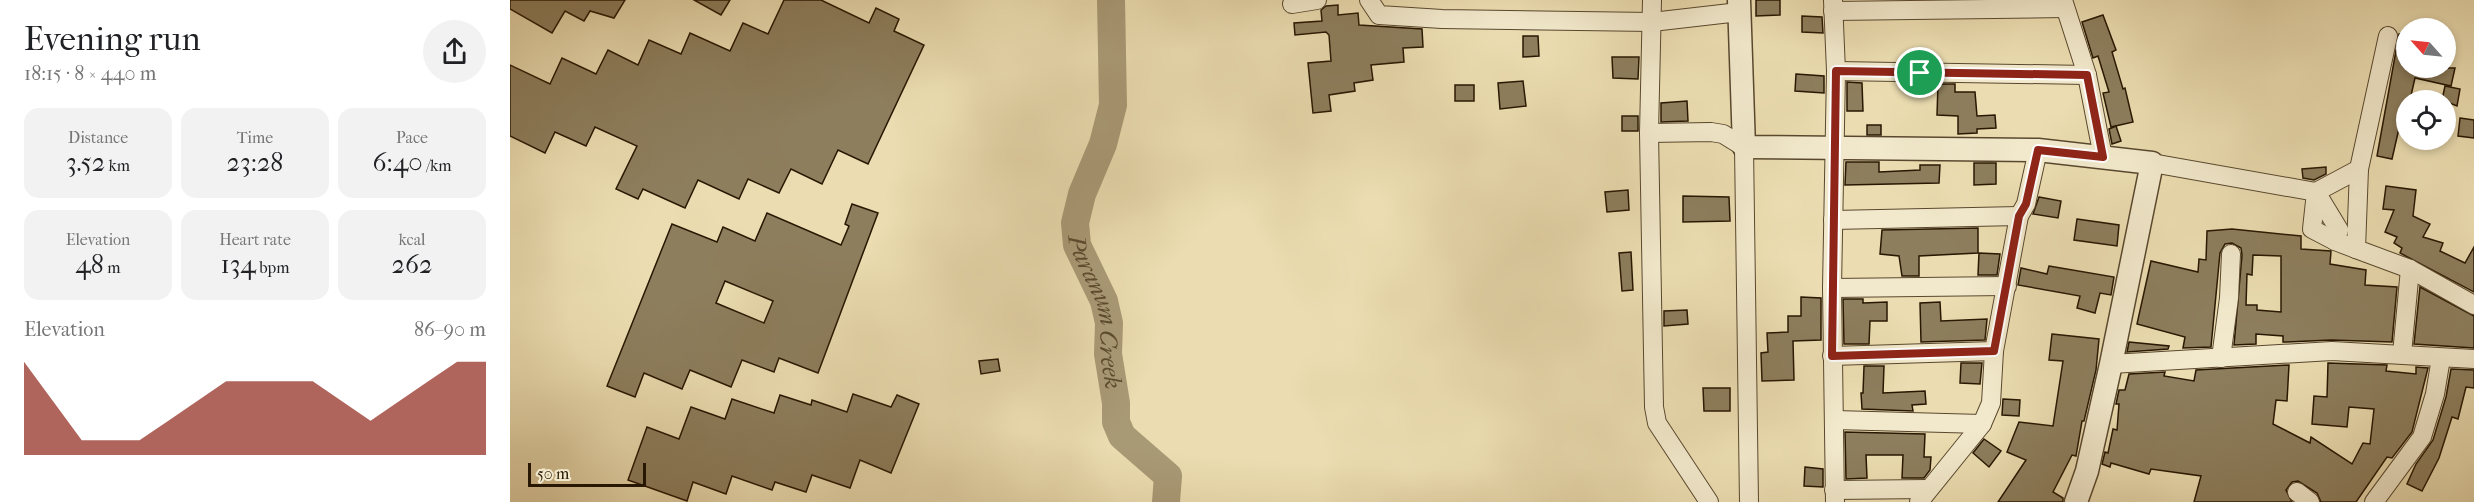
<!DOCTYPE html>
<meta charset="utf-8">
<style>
:root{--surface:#fff;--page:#f2f2f2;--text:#202124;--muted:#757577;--accent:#8f2418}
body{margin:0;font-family:"IM FELL French Canon",serif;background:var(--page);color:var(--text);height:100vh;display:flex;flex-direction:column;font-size:22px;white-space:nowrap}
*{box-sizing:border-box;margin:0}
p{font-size:20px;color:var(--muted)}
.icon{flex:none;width:33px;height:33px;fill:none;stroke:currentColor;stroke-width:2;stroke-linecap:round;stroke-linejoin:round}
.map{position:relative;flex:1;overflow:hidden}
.panel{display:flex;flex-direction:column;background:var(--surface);width:510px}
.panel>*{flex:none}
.needle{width:39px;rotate:297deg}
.tools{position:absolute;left:1886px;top:18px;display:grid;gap:12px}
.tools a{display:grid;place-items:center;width:60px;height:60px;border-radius:50%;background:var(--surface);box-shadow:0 3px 9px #0003;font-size:30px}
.scale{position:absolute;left:18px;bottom:15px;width:118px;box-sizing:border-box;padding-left:6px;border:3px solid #281702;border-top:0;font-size:16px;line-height:21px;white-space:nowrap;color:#281702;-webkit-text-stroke:4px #f2e9cc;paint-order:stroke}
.pin{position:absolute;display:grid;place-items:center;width:51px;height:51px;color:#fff;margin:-26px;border:3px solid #fff;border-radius:50%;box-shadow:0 2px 6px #0007}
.round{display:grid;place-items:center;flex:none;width:63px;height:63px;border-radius:32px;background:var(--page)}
.overview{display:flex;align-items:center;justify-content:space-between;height:102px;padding:0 24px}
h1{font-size:33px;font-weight:600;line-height:45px}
.metrics{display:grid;grid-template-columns:repeat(3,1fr);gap:9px;height:102px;padding:6px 24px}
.metrics div{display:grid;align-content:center;border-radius:15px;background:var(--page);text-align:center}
.metrics b{font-size:26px;font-weight:600}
.metrics small{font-size:16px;font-weight:400}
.metrics p{font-size:16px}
.chart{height:168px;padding:12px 24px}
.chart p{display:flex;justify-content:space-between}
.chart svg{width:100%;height:108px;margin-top:6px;fill:var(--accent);opacity:.7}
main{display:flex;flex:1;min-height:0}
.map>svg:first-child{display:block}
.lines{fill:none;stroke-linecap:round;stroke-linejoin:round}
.river{stroke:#a99a76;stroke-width:28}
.building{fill:#8d7e5d;stroke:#281702;stroke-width:1.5;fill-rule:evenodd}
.minor-casing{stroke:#59482e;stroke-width:20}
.tertiary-casing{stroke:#59482e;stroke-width:25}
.minor{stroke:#f2e9cc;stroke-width:18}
.tertiary{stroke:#f2e9cc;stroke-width:22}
.route-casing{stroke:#fff;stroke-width:12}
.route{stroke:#8f2418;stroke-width:8}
.labels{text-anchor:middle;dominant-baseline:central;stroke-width:4.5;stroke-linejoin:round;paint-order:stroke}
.water-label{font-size:24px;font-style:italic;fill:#5c4b30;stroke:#f2e9cc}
</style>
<main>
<section class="panel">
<div class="overview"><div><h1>Evening run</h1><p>18:15 · 8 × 440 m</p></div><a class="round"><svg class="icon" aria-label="share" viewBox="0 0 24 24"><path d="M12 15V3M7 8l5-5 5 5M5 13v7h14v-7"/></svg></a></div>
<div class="metrics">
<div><p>Distance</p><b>3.52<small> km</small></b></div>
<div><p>Time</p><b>23:28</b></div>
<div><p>Pace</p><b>6:40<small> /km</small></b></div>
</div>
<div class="metrics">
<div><p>Elevation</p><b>48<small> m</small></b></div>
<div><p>Heart rate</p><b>134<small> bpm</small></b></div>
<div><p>kcal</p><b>262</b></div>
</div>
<div class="chart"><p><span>Elevation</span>86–90 m</p>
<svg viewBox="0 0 160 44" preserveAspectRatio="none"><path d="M0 44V6L10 22L20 38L30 38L40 38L50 30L60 22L70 14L80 14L90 14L100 14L110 22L120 30L130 22L140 14L150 6L160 6V44z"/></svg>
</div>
</section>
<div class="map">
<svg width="1964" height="502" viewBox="0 0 1964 502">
<rect width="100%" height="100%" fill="#ebddb1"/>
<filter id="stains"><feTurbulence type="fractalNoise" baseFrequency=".00333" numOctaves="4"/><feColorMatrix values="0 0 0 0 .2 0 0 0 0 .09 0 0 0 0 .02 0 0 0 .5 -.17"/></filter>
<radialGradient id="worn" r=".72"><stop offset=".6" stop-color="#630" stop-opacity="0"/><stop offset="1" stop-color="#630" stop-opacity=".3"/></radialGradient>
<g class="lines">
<path class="river" id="s1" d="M601 0 603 105 593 144 572 194 565 223 567 245 594 301 599 323 598 354 606 403V422L612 436 658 476 656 502"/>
</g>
<g class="building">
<path d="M0 0H115L104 18 80 11 74 21 55 11 42 33 0 9Z"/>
<path d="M184 0H220L211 15Z"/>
<path d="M274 0H311L359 23 366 8 389 19 384 31 414 45 358 164 328 150 312 184 281 169 269 193 238 179 229 199 188 180 175 208 133 189 128 199 106 189 127 146 85 127 76 146 45 132 35 153 0 136V65L40 84 52 58 86 74 98 50 128 65 139 40 171 54 180 33 220 51 233 23 258 34Z"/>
<path d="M1246 0H1270V15L1246 16Z"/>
<path d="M828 5V15L848 13 849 25 912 29 913 47 893 48 894 62 861 65 863 80 844 83 845 91 819 95 821 111 803 113 798 63 821 61 819 35 816 32 785 35 784 23 812 21 811 10 816 6Z"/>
<path d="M1593 15 1606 50 1602 52 1613 89 1615 88 1623 122 1601 127 1593 93 1599 92 1588 56 1583 58 1572 22Z"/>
<path d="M1292 16 1312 17 1313 33 1292 32Z"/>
<path d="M1889 34H1896V68H1945L1941 86 1905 78 1900 100H1896L1895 125 1890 124 1882 159 1867 156Z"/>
<path d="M1013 36H1028L1029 56 1013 57Z"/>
<path d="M1102 57H1129L1128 79 1103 78Z"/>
<path d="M1286 74 1314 76V93L1285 91Z"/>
<path d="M1013 81 1016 106 990 109 988 83Z"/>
<path d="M1337 82 1352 83 1353 111H1337Z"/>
<path d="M1428 84H1445V92H1465L1467 116 1485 115 1486 128 1467 129V133L1448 134V116L1427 115Z"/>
<rect x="945" y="85" width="19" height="16"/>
<path d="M1935 86 1950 89 1947 106 1932 100Z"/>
<path d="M1177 101 1178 121 1151 122V103Z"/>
<rect x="1112" y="116" width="16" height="15"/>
<path d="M1950 118 1964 120V138L1948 136Z"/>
<rect x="1357" y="125" width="14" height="10"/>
<path d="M1606 126 1611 141 1602 144 1599 129Z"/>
<path d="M1336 162H1369V172L1410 170V165H1430L1429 183 1335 185Z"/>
<path d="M1464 163H1486V184L1464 185Z"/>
<path d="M1816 167V174L1804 180 1793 178 1792 169Z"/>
<path d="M1876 186 1906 190 1903 216 1920 224 1913 237 1933 243 1930 251 1955 263 1964 247V292L1890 253 1892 248 1884 243 1887 237 1875 232 1884 210 1873 209Z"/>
<path d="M1118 190 1119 210 1097 212 1095 192Z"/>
<path d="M1173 196 1219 197 1220 221 1173 222Z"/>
<path d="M1529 197 1551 201 1548 218 1523 214Z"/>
<path d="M342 204 368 213 308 373 269 358 264 372 232 360 221 387 180 370 172 389 134 373 125 397 97 386 162 224 207 242 213 227 245 241 257 213 331 245 339 226 335 224ZM215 281 263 301 254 323 206 303Z"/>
<path d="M1567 219 1609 225 1607 246 1564 240Z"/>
<path d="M1468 228V253L1409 256V276H1392L1389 256 1370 254 1372 230Z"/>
<path d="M1722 229 1791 236V249L1821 251 1820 264 1856 270 1855 285 1887 287 1882 342 1821 340 1777 342H1773V336L1746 334V344L1724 345 1732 255 1731 248 1722 243 1715 244 1710 253 1701 347 1673 348 1675 337 1627 324 1641 261 1688 272 1689 259 1696 260 1697 231ZM1743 255 1771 256V312L1747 310V305H1736L1737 274 1742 275Z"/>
<path d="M1121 252 1123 290 1112 291 1109 253Z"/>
<path d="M1469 253 1490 254 1487 275H1468Z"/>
<path d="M1539 266 1604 277 1601 295 1590 293 1585 313 1567 308 1570 296 1508 285 1511 268 1537 274Z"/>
<path d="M1910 287 1964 316V348L1904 344Z"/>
<path d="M1291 297 1311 298V340L1283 341 1284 380 1252 381 1251 353 1258 352 1257 333 1278 332V316H1291Z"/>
<path d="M1333 299H1353V303L1377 302V321H1360L1359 344H1334Z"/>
<path d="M1430 302 1431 321 1477 319 1475 340 1411 342 1410 303Z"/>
<path d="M1177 310 1178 324 1154 326V311Z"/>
<path d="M1542 334 1589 339 1586 370 1574 421H1572L1566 456 1562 455 1543 492 1553 498V502H1488L1516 460 1497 452 1509 422 1543 426 1553 361 1539 360Z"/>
<path d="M1619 342 1659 346 1658 349 1617 352Z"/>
<path d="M488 359 490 371 471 374 469 361Z"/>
<path d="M1451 363H1472L1470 384 1450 383Z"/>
<path d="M1818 363 1877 365 1876 371 1906 374V367L1918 368 1902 432 1882 458 1877 457 1846 502H1811L1807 493 1788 481 1782 482 1776 490 1782 502H1684L1691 476 1641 469 1639 474 1601 463 1600 467 1592 464 1595 452 1598 453 1603 429 1607 430 1609 404H1606L1609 390H1615L1619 374 1655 372 1654 376 1684 381 1686 370 1779 365 1777 401 1766 400 1763 424 1800 443 1801 437 1842 464 1853 443 1860 444 1864 409 1839 407 1837 427 1802 424 1804 396 1817 397Z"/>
<path d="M1354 366H1374L1373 393 1415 391 1416 404 1402 405 1403 411 1352 409 1351 393H1353Z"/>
<path d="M1941 369 1964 370V388L1956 387 1948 419 1942 417 1929 458 1912 491 1897 484 1906 464 1923 440 1936 397Z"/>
<path d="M1193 388H1220V411H1194Z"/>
<path d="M343 394 381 407 387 395 409 404 381 473 350 460 340 488 302 475 296 492 265 482 262 490 222 476 216 494 183 482 177 501 118 480 137 427 169 439 181 407 215 419 222 399 264 413 270 395 301 405 302 400 337 412Z"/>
<path d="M1493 399 1510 400 1509 416 1492 415Z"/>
<path d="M1335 432 1415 434 1414 457H1421L1420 470 1414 478H1392L1393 455H1356L1357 478 1336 479Z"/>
<path d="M1474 439 1491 451 1479 467 1463 453Z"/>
<path d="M1295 467 1313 469V487L1294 486Z"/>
</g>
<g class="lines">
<g class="minor-casing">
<g id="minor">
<path d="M859 0 869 15 932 19 1142 22 1229 12"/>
<path d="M1142 0 1139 133 1144 407 1147 423 1199 502"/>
<path d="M1323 0 1326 71 1322 288 1325 502"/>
<path d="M1553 0 1577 75 1593 157"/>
<path d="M782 4 807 0"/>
<path d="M1323 11 1555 8"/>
<path d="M1878 36 1849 169 1846 249 1900 269 1964 305"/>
<path d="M1326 71 1577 75"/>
<path d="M1139 133 1201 132 1213 134 1234 147 1239 502"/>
<path d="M1642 163 1806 192 1829 230 1825 241 1846 249"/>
<path d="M1323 220 1509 216"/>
<path d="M1825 241 1802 229 1806 192 1849 169"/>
<path d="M1322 288 1497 286"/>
<path d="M1892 354 1900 269"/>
<path d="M1322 356 1484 351"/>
<path d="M1711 358 1719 298 1721 254"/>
<path d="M1601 364 1822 351 1964 359"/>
<path d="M1325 420 1472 424"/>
<path d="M1324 490 1418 489"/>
<path d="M1787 492 1800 502"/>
<path d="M1409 502 1472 424 1481 403 1484 351 1509 216 1516 204 1528 150"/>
<path d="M1864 502 1912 437 1925 394 1931 358"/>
</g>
</g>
<g class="tertiary-casing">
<path id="tertiary" d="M1229 0 1234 147 1528 150 1642 163 1601 364 1577 471 1566 502"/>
</g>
<use href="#minor" class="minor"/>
<use href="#tertiary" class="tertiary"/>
</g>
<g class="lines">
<g class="route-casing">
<path id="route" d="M1326 71 1577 75 1593 157 1528 150 1516 204 1509 216 1484 351 1322 356Z"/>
</g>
<use href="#route" class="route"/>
</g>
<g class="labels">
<g class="water-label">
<text stroke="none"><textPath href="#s1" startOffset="322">Paranum Creek</textPath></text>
</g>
</g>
<rect width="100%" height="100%" filter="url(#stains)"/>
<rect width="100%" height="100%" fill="url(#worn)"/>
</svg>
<div class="tools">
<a><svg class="needle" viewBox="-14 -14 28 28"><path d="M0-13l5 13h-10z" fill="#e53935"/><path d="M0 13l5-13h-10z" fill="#757577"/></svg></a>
<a><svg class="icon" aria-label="locate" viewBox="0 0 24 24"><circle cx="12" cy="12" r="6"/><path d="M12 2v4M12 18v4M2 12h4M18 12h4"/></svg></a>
</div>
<div class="scale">50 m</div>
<div class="pin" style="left:1410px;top:73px;background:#1e9e55"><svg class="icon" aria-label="arrive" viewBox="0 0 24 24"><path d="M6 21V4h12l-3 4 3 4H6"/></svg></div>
</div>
</main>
